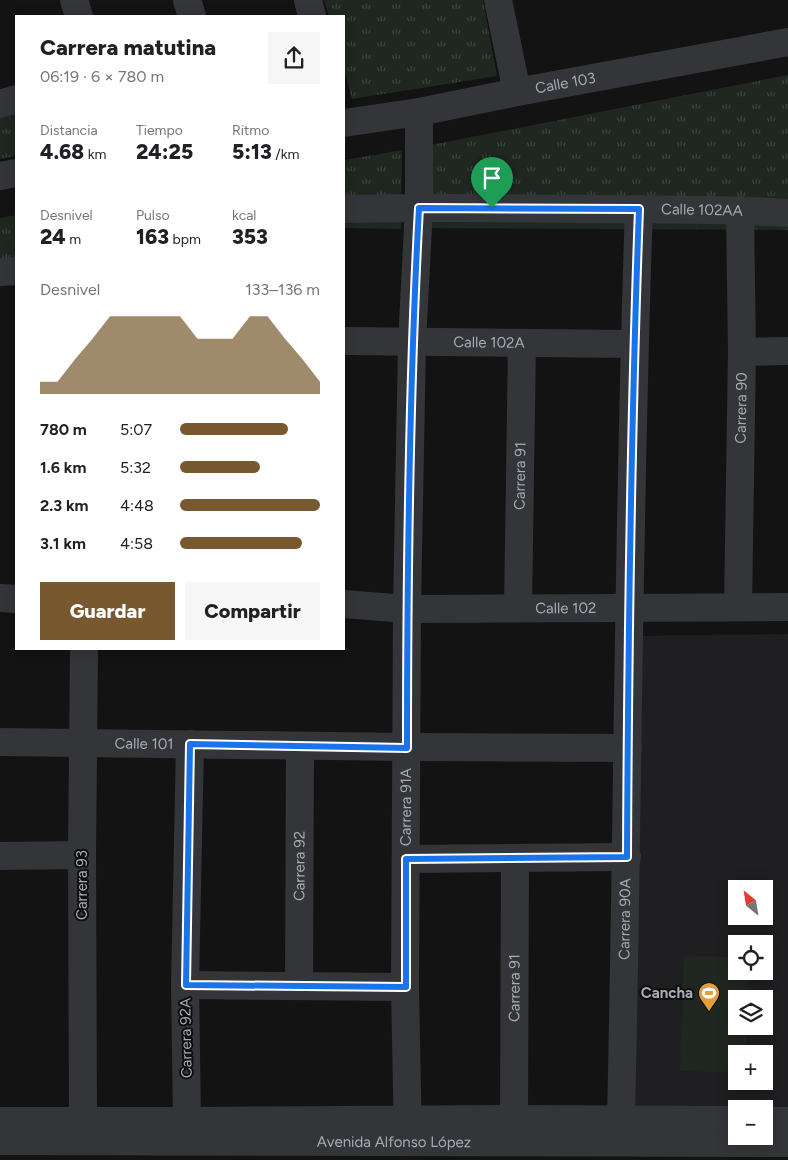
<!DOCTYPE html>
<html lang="es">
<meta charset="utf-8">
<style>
:root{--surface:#fff;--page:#f6f6f6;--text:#202124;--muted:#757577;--accent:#78592f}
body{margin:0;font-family:Figtree,sans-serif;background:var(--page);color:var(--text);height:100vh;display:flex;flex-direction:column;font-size:19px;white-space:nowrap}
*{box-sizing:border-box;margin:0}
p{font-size:16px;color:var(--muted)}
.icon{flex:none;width:28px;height:28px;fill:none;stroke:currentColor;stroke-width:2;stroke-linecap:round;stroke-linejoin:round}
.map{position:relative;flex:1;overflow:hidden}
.side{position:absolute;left:15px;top:15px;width:330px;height:635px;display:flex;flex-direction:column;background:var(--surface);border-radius:0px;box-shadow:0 2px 12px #0003}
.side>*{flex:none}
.needle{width:32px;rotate:330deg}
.tools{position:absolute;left:728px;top:880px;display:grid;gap:10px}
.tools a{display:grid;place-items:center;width:45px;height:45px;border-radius:0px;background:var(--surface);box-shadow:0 2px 12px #0003;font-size:25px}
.pin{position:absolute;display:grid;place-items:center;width:42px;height:42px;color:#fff;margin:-51px -21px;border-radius:50% 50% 50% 0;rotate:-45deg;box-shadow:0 0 5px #0007}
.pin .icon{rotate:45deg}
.round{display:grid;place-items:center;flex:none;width:52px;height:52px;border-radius:0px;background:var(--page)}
.overview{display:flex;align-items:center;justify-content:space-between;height:85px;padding:0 25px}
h1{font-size:22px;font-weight:800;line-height:38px}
.stats{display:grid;grid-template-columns:repeat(3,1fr);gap:8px;height:85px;padding:5px 25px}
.stats div{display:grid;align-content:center}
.stats b{font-size:21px;font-weight:800}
.stats small{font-size:14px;font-weight:400}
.stats p{font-size:14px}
.chart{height:140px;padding:10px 25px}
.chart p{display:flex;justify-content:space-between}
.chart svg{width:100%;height:90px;margin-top:5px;fill:var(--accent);opacity:.7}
.button{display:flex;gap:10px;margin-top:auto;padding:10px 25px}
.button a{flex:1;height:58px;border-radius:0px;background:var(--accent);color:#fff;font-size:20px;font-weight:800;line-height:58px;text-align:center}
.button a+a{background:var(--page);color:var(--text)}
ul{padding:0 25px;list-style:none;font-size:16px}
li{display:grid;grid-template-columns:80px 60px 1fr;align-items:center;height:38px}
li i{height:12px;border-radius:6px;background:var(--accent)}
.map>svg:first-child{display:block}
.built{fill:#1f1f21;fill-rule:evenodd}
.grass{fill:url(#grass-tufts)}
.pitch{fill:#1f2720}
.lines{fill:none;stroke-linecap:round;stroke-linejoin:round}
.minor{stroke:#343539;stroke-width:28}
.route-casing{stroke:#fff;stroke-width:10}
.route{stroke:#1a73e8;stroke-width:6}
.labels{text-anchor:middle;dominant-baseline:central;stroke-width:4;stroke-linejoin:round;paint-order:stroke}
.street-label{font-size:15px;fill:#a6abb4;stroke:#0e0e0f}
.poi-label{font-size:15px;font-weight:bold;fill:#a6abb4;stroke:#0e0e0f;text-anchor:end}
</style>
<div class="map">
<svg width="788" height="1160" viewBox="0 0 788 1160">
<defs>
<pattern id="grass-tufts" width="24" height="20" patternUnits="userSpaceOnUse" patternTransform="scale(1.25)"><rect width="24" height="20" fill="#1f2720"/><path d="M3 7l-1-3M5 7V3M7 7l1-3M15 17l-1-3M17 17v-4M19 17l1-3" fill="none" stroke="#3d443e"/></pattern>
</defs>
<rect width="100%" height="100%" fill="#131314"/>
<path class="built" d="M788 634V1109H634V636ZM736 889H764V916H736ZM736 944H764V971H736ZM736 999H764V1026H736ZM736 1054H764V1081H736Z"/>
<g class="grass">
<path d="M324 0H483L497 76 352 99 344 69V16H329Z"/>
<path d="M788 75V230L424 228 426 146Z"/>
<path d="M16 110V156L0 159V114Z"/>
<path d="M402 150 401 229 344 228V160Z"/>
<path d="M16 215V260H0V218Z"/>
</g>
<path class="pitch" d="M684 956 736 957V971H749L748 999H736V1026H747L746 1054H736V1073L680 1071Z"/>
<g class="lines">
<g class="minor">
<path d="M74 0 79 16"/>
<path d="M187 0 192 16"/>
<path d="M308 0 312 16"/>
<path d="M498 0 517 92"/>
<path d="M0 104 16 99"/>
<path id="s1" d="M344 123 419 112 517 92 788 42"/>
<path d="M0 176 16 173"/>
<path id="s2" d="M344 209C426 207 508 208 591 209 656 209 722 209 788 213"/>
<path d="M0 272 16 271"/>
<path id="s3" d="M344 341 634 344"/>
<path d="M742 352 788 351"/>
<path d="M0 598 16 599"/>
<path id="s4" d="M344 604 407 609 788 607"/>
<path id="s5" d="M738 607 742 352 740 210"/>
<path id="s6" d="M518 608 522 343"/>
<path id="s7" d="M0 742 407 747 628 748"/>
<path d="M0 856 82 855"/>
<path d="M406 859 627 857"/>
<path d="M185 985 405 987"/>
<path id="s8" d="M299 986 300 746"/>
<path id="s9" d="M514 1119 515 858"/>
<path id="s10" d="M621 1119C628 816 628 513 639 209"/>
<path d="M83 1120 82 855 84 649"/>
<path d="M0 1121H187L514 1119 736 1120"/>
<path d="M187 1121 185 985 190 744"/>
<path d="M764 1121H788"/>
<path id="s11" d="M0 1141 788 1143"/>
<path id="s12" d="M408 1142 405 987 407 609 412 342 419 208V112"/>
</g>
</g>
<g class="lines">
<g class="route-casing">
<path id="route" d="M419 208 639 209C631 425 628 641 627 857L406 859V987L186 985 190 744 407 748C407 567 409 387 419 208Z"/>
</g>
<use href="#route" class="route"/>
</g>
<defs>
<g id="stadium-pin" transform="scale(1.125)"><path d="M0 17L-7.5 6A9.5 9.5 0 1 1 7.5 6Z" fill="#e39d3c" stroke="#0e0e0f"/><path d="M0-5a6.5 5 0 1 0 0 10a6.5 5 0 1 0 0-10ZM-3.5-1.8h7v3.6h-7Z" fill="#fff"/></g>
</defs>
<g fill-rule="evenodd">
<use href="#stadium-pin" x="709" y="993"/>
</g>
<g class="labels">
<g class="street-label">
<text stroke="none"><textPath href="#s1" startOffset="225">Calle 103</textPath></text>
<text stroke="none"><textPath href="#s2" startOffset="358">Calle 102AA</textPath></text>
<text stroke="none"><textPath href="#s3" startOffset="145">Calle 102A</textPath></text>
<text stroke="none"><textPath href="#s5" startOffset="199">Carrera 90</textPath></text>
<text stroke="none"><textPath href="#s6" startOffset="132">Carrera 91</textPath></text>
<text stroke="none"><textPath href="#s4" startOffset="222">Calle 102</textPath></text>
<text stroke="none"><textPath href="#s7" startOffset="144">Calle 101</textPath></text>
<text stroke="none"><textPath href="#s12" startOffset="335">Carrera 91A</textPath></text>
<text stroke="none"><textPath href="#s8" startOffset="120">Carrera 92</textPath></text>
<text transform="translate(82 885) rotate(-90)">Carrera 93</text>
<text stroke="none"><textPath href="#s10" startOffset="200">Carrera 90A</textPath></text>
<text stroke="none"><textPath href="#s9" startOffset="131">Carrera 91</textPath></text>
<text transform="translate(186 1038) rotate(-91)">Carrera 92A</text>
<text stroke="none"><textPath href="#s11" startOffset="394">Avenida Alfonso López</textPath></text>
</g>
<g class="poi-label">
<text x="693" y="993">Cancha</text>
</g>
</g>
</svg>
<div class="tools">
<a><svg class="needle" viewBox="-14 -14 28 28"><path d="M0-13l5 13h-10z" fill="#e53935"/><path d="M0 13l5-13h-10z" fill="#757577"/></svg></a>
<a><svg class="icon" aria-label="locate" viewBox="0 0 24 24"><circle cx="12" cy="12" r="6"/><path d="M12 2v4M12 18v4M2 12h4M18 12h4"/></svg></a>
<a><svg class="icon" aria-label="layers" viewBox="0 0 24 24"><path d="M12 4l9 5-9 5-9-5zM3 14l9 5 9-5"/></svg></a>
<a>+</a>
<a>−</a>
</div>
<div class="pin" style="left:492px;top:208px;background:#1e9e55"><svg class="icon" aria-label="arrive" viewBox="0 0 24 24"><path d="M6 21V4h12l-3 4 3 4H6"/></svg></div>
<section class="side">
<div class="overview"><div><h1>Carrera matutina</h1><p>06:19 · 6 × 780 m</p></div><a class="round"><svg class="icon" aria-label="share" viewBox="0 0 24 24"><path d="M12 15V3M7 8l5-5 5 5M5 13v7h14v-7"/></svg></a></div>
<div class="stats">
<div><p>Distancia</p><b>4.68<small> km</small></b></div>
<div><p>Tiempo</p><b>24:25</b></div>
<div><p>Ritmo</p><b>5:13<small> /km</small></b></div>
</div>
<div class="stats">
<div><p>Desnivel</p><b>24<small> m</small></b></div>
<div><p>Pulso</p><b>163<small> bpm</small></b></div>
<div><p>kcal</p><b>353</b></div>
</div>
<div class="chart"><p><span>Desnivel</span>133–136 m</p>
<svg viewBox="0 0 160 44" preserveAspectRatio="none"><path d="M0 44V38L10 38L20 27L30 17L40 6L50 6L60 6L70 6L80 6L90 17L100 17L110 17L120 6L130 6L140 17L150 27L160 38V44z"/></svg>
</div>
<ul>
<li><b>780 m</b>5:07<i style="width:77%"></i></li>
<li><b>1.6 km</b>5:32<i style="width:57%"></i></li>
<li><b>2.3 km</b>4:48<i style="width:100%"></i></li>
<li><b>3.1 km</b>4:58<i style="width:87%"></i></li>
</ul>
<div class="button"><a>Guardar</a><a>Compartir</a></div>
</section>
</div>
